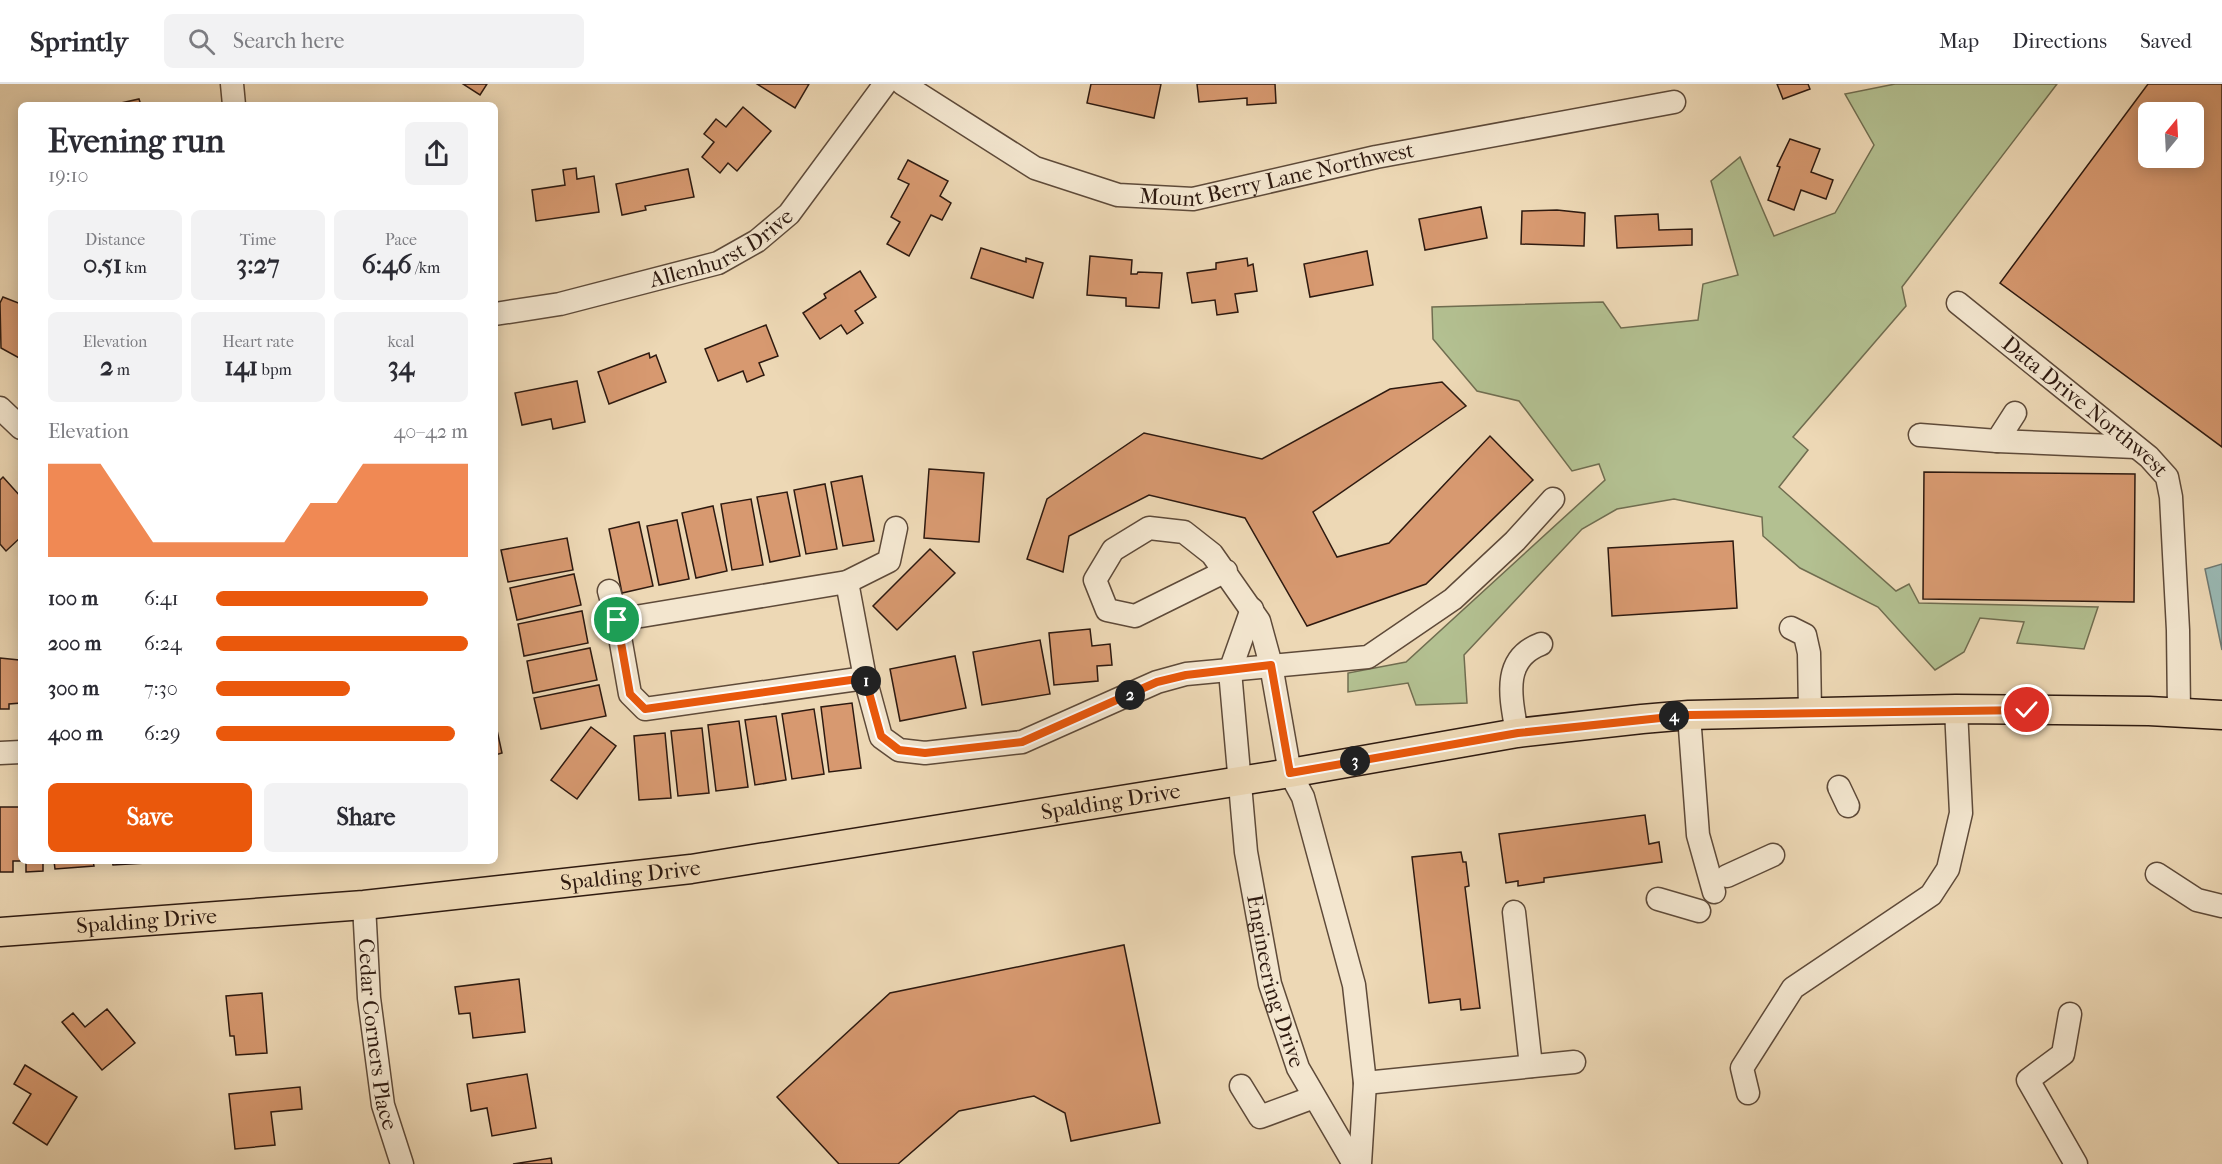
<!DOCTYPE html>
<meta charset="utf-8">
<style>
:root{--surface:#fff;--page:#f2f2f3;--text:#2b2b33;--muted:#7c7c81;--line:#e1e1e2;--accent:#ea580c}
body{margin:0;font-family:"IM FELL French Canon",serif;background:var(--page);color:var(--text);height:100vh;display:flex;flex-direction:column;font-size:22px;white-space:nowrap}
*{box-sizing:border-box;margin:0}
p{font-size:20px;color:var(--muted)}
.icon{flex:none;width:33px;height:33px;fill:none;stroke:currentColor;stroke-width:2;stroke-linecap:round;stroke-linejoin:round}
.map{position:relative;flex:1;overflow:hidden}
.panel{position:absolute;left:18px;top:18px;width:480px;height:762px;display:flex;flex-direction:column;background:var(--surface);border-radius:9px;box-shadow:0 3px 15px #0003}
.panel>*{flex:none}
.needle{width:39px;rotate:18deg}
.fabs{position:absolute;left:2138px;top:18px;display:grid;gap:12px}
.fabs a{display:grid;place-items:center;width:66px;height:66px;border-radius:9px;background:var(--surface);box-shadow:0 3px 15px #0003;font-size:30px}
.pin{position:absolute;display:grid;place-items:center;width:51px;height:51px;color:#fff;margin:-26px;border:3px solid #fff;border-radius:50%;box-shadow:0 2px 6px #0007}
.km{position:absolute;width:30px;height:30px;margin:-15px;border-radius:50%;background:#222;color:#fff;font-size:16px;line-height:30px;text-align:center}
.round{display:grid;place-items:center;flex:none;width:63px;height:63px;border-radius:9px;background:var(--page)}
.head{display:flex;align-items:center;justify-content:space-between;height:102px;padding:0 30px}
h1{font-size:33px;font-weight:700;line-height:45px}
.figures{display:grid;grid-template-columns:repeat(3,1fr);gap:9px;height:102px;padding:6px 30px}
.figures div{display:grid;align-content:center;border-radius:9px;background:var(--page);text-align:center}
.figures b{font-size:26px;font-weight:700}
.figures small{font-size:16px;font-weight:400}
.figures p{font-size:16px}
.chart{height:168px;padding:12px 30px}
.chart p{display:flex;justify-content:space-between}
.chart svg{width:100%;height:108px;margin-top:6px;fill:var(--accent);opacity:.7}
.action{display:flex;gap:12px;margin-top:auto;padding:12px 30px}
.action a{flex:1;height:69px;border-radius:9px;background:var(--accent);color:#fff;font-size:24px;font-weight:700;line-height:69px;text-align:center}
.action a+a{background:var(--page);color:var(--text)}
ul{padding:0 30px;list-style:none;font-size:20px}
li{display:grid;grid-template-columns:96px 72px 1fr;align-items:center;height:45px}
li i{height:15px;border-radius:8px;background:var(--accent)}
header{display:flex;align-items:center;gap:36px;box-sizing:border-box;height:84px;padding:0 30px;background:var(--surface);border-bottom:2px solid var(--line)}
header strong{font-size:28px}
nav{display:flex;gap:33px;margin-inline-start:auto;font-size:21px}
.search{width:420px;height:54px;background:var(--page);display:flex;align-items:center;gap:15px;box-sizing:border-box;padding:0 21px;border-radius:9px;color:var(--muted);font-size:22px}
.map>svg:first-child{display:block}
.green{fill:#b3c091;stroke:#706d50;stroke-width:1.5}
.water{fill:#9ab9b4;stroke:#6f7972;stroke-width:1.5}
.building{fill:#d79970;stroke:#2e1a10;stroke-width:1.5;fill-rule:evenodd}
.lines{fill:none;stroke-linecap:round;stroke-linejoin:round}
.minor-casing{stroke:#5e4a39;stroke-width:25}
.major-casing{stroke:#2e1a10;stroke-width:31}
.minor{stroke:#f3e6cf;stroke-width:22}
.major{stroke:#edd8b5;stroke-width:28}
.route-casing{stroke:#fff;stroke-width:12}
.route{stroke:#ea580c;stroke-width:8}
.labels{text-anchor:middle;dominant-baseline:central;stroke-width:5;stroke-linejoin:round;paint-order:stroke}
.street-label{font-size:22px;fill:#2e1a10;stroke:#f3e6cf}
</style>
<header>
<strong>Sprintly</strong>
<div class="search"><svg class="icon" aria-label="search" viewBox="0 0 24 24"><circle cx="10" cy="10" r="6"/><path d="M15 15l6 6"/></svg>Search here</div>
<nav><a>Map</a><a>Directions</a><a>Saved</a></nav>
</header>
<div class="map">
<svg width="2222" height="1080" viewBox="0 0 2222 1080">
<rect width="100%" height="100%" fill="#edd8b5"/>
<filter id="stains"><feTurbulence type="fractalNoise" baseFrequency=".00333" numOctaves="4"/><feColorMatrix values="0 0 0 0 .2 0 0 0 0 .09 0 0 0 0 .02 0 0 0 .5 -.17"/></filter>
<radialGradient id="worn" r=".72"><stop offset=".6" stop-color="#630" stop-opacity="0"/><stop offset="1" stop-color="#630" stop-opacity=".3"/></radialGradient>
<path class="green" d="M1895 0H2057L1902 203 1906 222 1793 353 1808 366 1779 403 1896 507 1909 500 1919 519 2098 523 2084 565 2017 559 2024 538 1980 534 1964 568 1935 586 1878 523 1800 484 1763 452 1762 433 1674 415 1617 425 1582 445 1464 571 1467 619 1416 621 1408 599 1348 608V589L1406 578 1605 396 1599 380 1572 387 1519 317 1477 307 1433 255 1432 223 1603 218 1621 244 1698 236 1703 200 1738 191 1711 97 1740 73 1774 152 1835 129 1874 61 1845 10Z"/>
<path class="water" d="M2222 480V566L2205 485Z"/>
<g class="building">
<path d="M463 0H487L480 11Z"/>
<path d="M757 0H809L795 24Z"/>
<path d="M1091 0H1161L1154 34 1087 19Z"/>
<path d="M1197 0H1275L1276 19 1247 21V14L1199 18Z"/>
<path d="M1777 0H1808L1810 5 1783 15Z"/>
<path d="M2148 0H2222V363L2000 199ZM2148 28H2193V74H2148Z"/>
<path d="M139 15 141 21H112Z"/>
<path d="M743 23 771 47 737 87 728 79 720 89 702 73 714 58 704 50 716 35 726 43Z"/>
<path d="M1790 55 1820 65 1811 88 1833 96 1826 115 1801 106 1794 126 1768 116 1780 83 1777 82Z"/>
<path d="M908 76 948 97 940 112 951 119 942 136 931 131 909 172 887 160 900 138 891 133 909 100 898 95Z"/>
<path d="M576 84 577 95 594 92 599 128 536 137 532 106 565 101 563 86Z"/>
<path d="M688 85 694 113 645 122 646 126 622 131 616 100Z"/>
<path d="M1481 123 1487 154 1425 166 1419 135Z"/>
<path d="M1557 126 1585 129 1584 162 1521 160 1522 127Z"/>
<path d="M1658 130 1659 146 1692 145V161L1617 164 1615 132Z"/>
<path d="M981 164 1026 178V174L1043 179 1033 214 971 194Z"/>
<path d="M1367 167 1373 201 1310 213 1304 180Z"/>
<path d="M1090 172 1132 176 1131 190H1137L1138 188 1162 189 1159 224 1126 222V214L1087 211Z"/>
<path d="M1247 174 1248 182 1253 180 1257 207 1235 210 1238 228 1217 231 1215 216 1192 219 1187 189 1216 185V179Z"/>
<path d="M860 187 876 213 855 227 863 239 847 250 841 241 820 255 803 229 826 214 824 210Z"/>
<path d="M3 213 21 220V275L1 264 0 219Z"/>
<path d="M766 241 778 272 759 279 764 291 747 298 743 287 718 297 705 265Z"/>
<path d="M649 269 650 274 656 271 666 298 609 320 598 288Z"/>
<path d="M577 297 585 338 553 345 551 335 522 341 515 309Z"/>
<path d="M1442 298 1466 322 1313 428 1337 473 1389 459 1490 352 1533 396 1426 500 1307 542 1245 434 1149 411 1069 452 1063 488 1027 475 1047 415 1144 349 1262 375 1390 305Z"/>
<path d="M929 385 984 389 979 458 924 454Z"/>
<path d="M1924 388 2135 390 2134 518 1923 515Z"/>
<path d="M862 392 874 457 843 462 831 398Z"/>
<path d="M3 393 21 413V453L6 467 0 460V396Z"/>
<path d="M825 400 837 465 806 470 794 406Z"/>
<path d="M787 408 800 472 770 478 757 413Z"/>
<path d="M751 415 763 481 732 486 721 420Z"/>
<path d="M713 422 727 487 696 494 682 429Z"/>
<path d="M677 436 689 495 659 501 647 442Z"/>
<path d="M639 438 653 502 622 509 609 445Z"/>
<path d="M567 454 573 486 508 498 501 466Z"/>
<path d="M1733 457 1737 524 1612 532 1608 464Z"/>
<path d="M930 465 955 489 897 546 873 522Z"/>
<path d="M574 490 581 521 517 536 510 504Z"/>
<path d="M582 527 588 559 524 572 518 540Z"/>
<path d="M1090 545 1092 562 1110 560 1112 581 1097 582 1098 597 1054 601 1049 549Z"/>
<path d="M1040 556 1050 610 982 621 973 568Z"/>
<path d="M590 564 597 596 533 609 527 577Z"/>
<path d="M955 572 966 624 900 637 890 585Z"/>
<path d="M0 574 19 576 21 619 9 620V625H0Z"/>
<path d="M599 601 606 632 541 645 534 614Z"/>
<path d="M852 619 861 684 829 688 821 623Z"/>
<path d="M814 625 824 690 792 695 782 630Z"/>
<path d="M776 632 786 696 755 701 745 636Z"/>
<path d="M495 637 502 669 495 671Z"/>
<path d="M739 637 748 703 716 707 708 641Z"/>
<path d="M591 643 616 662 577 715 551 696Z"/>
<path d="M702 644 709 709 678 712 671 647Z"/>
<path d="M665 649 671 714 639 716 634 652Z"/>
<path d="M0 723H21V777H43V787L26 788V777H13V788H0Z"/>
<path d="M1645 731 1649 760 1659 758 1662 778 1544 794V798L1518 802V797L1506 799 1499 750Z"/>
<path d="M1461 768 1463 778H1466L1469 802 1465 803 1480 924 1461 926 1460 915 1429 919 1412 773Z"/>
<path d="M54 777H93L94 782 55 785Z"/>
<path d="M112 777H161L162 778 113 781Z"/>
<path d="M1124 861 1160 1039 1071 1057 1065 1029 1034 1012 959 1027 898 1080H839L777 1013 890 909Z"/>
<path d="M519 895 525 948 473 954 470 929 459 930 455 903Z"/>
<path d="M262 909 267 969 236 971 234 952H230L226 912Z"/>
<path d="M107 925 135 959 102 986 62 938 73 929 85 943Z"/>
<path d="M25 981 77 1013 47 1061 13 1039 31 1010 14 1000Z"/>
<path d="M527 990 536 1044 492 1052 487 1024 471 1027 467 1000Z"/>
<path d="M300 1003 302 1025 271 1028 275 1061 235 1065 229 1010Z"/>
<path d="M551 1074 552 1080H513Z"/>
</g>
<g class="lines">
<g class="minor-casing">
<g id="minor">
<path d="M232 0 234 21"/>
<path id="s1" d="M903 0 1035 84 1118 111 1193 115 1376 73 1674 18"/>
<path id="s2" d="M1958 219 2149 373 2167 393 2171 413 2178 546 2179 628"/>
<path id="s3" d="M495 230 560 220 718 179 757 157 789 130 885 0"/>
<path d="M0 324 21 344"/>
<path d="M1920 351 1997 357 2135 363"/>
<path d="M1997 357 2015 329"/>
<path d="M1226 487 1135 532 1107 526 1095 496 1113 466 1149 444 1184 448 1212 470 1259 537 1271 581 1290 689 1303 713 1354 901 1365 999 1360 1080"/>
<path d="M847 498 865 594 881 653 899 666 925 669 1022 658 1157 598 1186 590 1368 573 1453 515 1515 457 1553 415"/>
<path d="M609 507 617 536 630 610 645 625 865 594"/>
<path id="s4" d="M1252 525 1230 587 1246 768 1270 900 1298 984 1354 1080"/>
<path d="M617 536 847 498 889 477 896 444"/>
<path d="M1791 544 1805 551 1809 569 1810 629"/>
<path d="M1689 631 1698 751 1714 808"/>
<path d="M1517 649C1511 614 1501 575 1541 560"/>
<path d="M0 669 21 668"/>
<path d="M1839 703 1848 722"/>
<path d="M2157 790 2197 816 2222 822"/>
<path d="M1727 792 1773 771"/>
<path d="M1658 815 1699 827"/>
<path id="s5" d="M364 821 369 914 383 1021 402 1080"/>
<path d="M1514 828 1531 982"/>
<path d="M2070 930 2063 970 2028 996 2076 1080"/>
<path d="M1365 999 1574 978"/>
<path d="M1241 1002 1260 1033 1314 1013"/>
<path d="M1748 1009 1742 984 1793 904 1931 811 1948 785 1961 729 1956 625"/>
</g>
</g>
<g class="major-casing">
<g id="major">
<path id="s6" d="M0 848 364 821 691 785 1290 689 1517 649 1642 635 1689 631 1956 625 2149 627 2222 631"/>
</g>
</g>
<use href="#minor" class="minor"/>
<use href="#major" class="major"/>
</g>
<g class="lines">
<g class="route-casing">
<path id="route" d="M617 536 630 610 645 625 865 594 881 652 899 666 925 669 1022 658 1157 598 1186 591 1271 581 1290 689 1518 649 1689 631 2027 626"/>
</g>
<use href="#route" class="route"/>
</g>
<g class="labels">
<g class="street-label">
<text stroke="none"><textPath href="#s1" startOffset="405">Mount Berry Lane Northwest</textPath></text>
<text stroke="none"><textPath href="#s3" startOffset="238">Allenhurst Drive</textPath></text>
<text stroke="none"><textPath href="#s2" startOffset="164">Data Drive Northwest</textPath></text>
<text stroke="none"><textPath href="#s6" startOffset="1119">Spalding Drive</textPath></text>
<text stroke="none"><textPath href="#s6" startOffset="633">Spalding Drive</textPath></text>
<text stroke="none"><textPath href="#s6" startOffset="147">Spalding Drive</textPath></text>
<text stroke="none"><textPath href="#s4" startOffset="380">Engineering Drive</textPath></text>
<text stroke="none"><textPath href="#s5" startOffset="130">Cedar Corners Place</textPath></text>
</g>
</g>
<rect width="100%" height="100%" filter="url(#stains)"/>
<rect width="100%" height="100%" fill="url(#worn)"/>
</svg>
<div class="fabs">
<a><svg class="needle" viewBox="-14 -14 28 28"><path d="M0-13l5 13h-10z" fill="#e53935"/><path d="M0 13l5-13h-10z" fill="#7c7c81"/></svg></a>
</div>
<div class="pin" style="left:617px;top:536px;background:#1e9e55"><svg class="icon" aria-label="arrive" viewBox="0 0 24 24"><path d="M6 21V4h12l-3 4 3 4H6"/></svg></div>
<div class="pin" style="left:2027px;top:626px;background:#d93025"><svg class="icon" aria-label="check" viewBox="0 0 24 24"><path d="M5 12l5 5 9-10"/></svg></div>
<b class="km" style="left:866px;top:597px">1</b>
<b class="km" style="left:1130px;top:611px">2</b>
<b class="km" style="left:1355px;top:677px">3</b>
<b class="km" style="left:1674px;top:632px">4</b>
<section class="panel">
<div class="head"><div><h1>Evening run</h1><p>19:10</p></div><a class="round"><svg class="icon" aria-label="share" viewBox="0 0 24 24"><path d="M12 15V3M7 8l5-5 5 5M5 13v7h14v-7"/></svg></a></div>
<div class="figures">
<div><p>Distance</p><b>0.51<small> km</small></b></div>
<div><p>Time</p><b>3:27</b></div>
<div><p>Pace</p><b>6:46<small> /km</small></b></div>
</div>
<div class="figures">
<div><p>Elevation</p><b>2<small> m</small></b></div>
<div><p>Heart rate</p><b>141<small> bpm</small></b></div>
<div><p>kcal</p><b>34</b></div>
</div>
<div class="chart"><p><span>Elevation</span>40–42 m</p>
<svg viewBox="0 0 160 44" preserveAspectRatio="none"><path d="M0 44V6L10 6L20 6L30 22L40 38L50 38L60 38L70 38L80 38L90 38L100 22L110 22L120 6L130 6L140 6L150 6L160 6V44z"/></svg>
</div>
<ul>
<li><b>100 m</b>6:41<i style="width:84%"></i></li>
<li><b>200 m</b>6:24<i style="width:100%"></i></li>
<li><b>300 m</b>7:30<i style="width:53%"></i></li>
<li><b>400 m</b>6:29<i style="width:95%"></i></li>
</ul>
<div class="action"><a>Save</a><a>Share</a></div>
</section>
</div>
